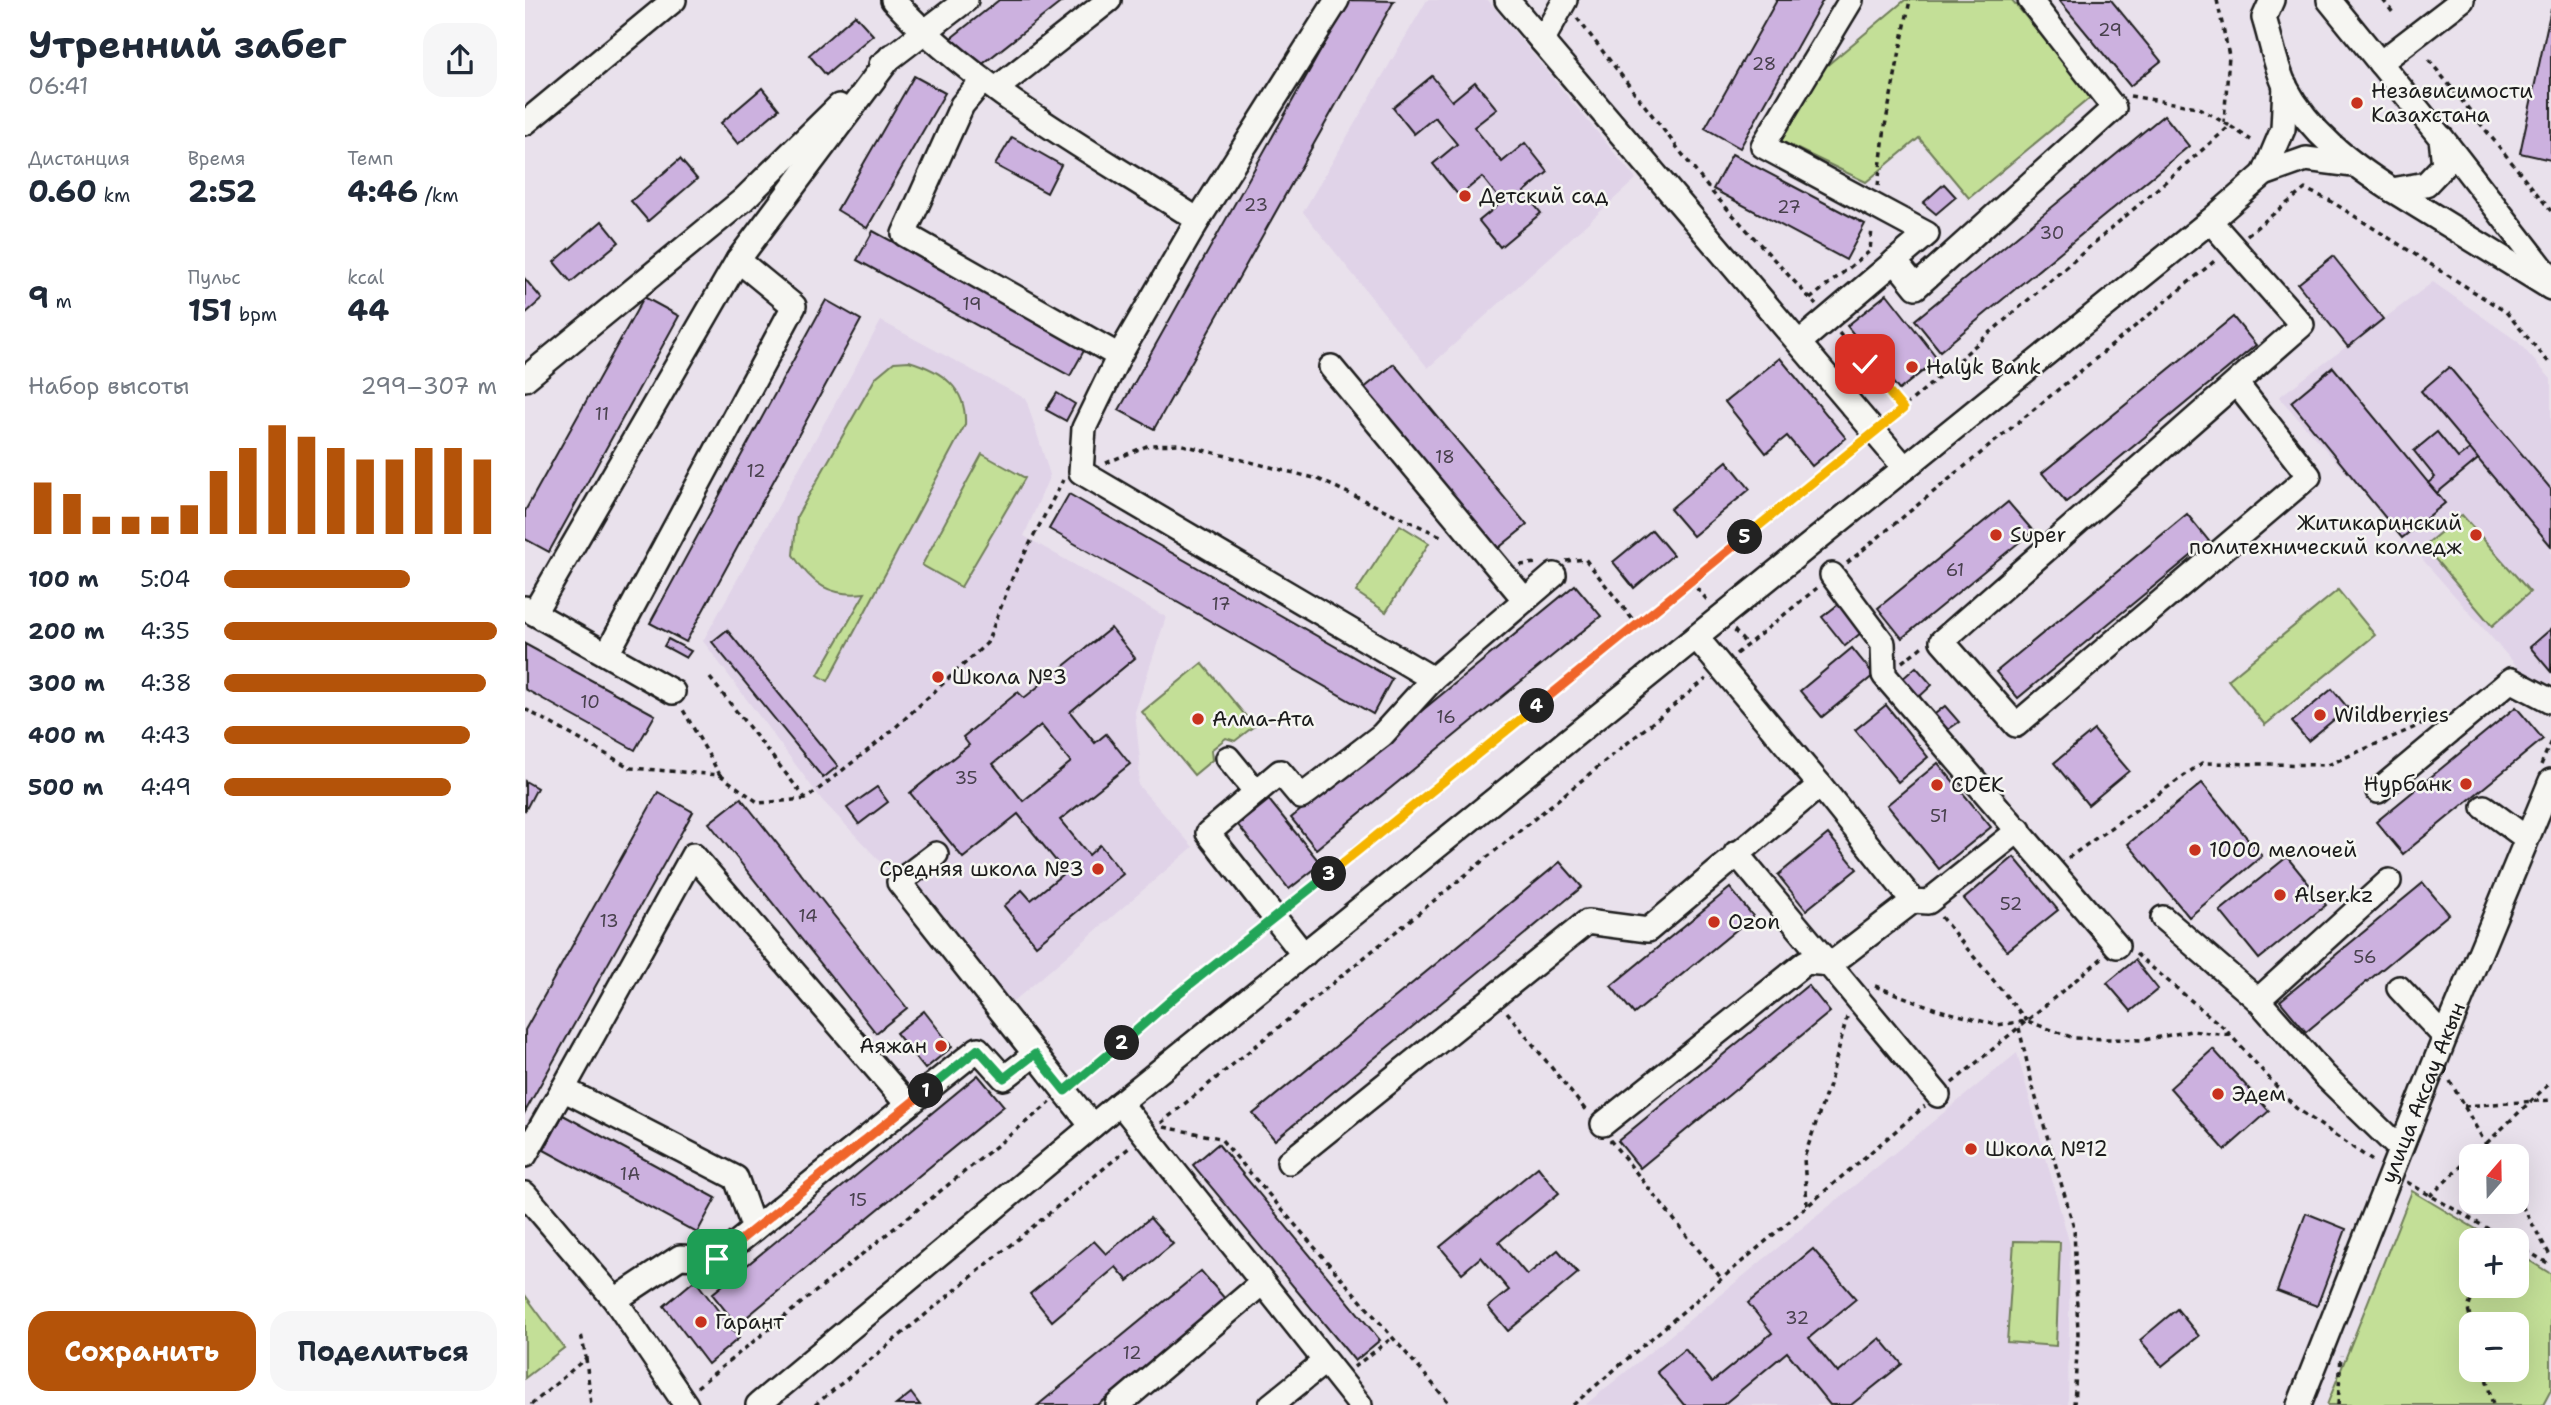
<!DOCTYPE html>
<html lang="ru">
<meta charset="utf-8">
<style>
:root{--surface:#fff;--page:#f6f6f7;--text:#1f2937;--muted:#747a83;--accent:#b45309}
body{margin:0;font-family:"Shantell Sans",sans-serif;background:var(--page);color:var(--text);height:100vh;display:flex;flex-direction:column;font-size:26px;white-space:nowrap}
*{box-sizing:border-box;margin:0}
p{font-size:23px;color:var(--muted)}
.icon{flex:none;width:38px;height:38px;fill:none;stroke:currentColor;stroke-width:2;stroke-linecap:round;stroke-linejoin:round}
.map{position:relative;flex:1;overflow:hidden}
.panel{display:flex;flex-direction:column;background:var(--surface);width:525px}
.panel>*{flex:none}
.needle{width:46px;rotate:20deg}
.controls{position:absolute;left:1934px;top:1144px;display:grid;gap:14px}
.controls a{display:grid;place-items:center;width:70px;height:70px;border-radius:14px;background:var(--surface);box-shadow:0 7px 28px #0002;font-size:35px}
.pin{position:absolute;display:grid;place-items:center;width:60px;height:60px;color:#fff;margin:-30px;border-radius:14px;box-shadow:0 4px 10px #0006}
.km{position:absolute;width:35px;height:35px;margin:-18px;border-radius:50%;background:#222;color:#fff;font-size:19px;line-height:35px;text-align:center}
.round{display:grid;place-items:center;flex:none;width:74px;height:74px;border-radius:21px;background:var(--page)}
.overview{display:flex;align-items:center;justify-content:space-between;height:119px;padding:0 28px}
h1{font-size:38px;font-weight:700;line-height:52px}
.figures{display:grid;grid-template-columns:repeat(3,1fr);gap:10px;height:119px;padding:7px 28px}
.figures div{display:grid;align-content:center}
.figures b{font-size:30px;font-weight:700}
.figures small{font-size:19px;font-weight:400}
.figures p{font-size:19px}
.chart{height:196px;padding:14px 28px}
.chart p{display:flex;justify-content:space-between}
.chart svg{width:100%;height:126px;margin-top:7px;stroke:var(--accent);stroke-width:6}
.primary-button{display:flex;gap:14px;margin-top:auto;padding:14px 28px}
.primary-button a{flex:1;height:80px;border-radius:21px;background:var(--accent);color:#fff;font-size:28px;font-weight:700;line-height:80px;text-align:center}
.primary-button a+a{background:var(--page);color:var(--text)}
ul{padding:0 28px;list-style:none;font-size:23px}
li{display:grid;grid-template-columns:112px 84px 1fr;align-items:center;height:52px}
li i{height:18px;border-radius:9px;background:var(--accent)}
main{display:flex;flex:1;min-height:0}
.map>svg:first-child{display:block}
.built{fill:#e0d3e8}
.green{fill:#c3df97;stroke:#707e5a;stroke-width:2;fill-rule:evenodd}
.building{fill:#ccb1df;stroke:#1c1c1c;stroke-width:2;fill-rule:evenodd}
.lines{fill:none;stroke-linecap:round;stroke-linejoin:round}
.minor-casing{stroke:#1c1c1c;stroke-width:28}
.path{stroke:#1c1c1c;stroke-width:3.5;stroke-dasharray:5 5;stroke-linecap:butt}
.minor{stroke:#f6f6f2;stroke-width:23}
.split-1-casing{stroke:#fff;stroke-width:14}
.split-2-casing{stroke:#fff;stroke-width:14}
.split-3-casing{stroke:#fff;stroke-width:14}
.split-4-casing{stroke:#fff;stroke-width:14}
.split-5-casing{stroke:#fff;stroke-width:14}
.split-6-casing{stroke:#fff;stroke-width:14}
.split-1{stroke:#f0652b;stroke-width:9}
.split-2{stroke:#22a559;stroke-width:9}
.split-3{stroke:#22a559;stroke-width:9}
.split-4{stroke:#f5b400;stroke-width:9}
.split-5{stroke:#f0652b;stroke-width:9}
.split-6{stroke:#f5b400;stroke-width:9}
.poi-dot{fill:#c8321e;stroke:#f6f6f2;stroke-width:2.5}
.labels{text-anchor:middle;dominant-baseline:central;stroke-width:5;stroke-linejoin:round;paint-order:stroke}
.number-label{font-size:18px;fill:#48414d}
.poi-label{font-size:21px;fill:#1c1c1c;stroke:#f6f6f2;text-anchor:start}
.street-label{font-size:21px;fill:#1c1c1c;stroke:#f6f6f2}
</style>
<main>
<section class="panel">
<div class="overview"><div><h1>Утренний забег</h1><p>06:41</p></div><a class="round"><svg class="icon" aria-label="share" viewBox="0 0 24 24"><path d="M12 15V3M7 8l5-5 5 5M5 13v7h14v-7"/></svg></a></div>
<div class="figures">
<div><p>Дистанция</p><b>0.60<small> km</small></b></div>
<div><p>Время</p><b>2:52</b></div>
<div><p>Темп</p><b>4:46<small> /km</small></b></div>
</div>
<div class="figures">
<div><b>9<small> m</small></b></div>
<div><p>Пульс</p><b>151<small> bpm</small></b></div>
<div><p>kcal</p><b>44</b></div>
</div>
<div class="chart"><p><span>Набор высоты</span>299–307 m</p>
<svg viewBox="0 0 160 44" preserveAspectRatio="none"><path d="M5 44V26M15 44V30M25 44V38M35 44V38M45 44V38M55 44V34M65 44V22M75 44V14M85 44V6M95 44V10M105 44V14M115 44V18M125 44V18M135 44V14M145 44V14M155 44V18"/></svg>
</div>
<ul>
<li><b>100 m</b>5:04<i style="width:68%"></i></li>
<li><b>200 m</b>4:35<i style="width:100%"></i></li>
<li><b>300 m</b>4:38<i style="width:96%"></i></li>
<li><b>400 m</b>4:43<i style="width:90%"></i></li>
<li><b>500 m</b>4:49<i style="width:83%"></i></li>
</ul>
<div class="primary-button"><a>Сохранить</a><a>Поделиться</a></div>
</section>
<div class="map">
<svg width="2026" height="1405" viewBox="0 0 2026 1405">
<rect width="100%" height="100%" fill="#e9e1ec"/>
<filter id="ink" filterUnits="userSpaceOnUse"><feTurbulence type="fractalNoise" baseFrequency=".0143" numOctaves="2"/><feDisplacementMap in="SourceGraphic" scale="14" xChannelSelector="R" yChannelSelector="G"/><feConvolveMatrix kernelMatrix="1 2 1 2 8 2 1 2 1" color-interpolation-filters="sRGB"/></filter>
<g filter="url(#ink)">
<g class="built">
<path d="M902 0H963L1111 179 903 368 778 212Z"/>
<path d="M1908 282 1992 341 2026 379V684L1997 672 1754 397Z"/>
<path d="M356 321 501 399 525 475 499 536 641 617 610 712 615 761 613 785 668 847 488 1002 297 800 178 641Z"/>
<path d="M1492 1053 1545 1245 1543 1405H1060Z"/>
</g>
<g class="green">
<path d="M1380 0H1487L1567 96 1444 198 1394 138 1341 182 1256 141 1287 78Z"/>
<path d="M384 361C417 371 442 388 440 425L303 681 293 675 340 593C304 597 287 584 268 555L272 516 351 377 369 362Z"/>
<path d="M457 454 500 478 436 587 397 565Z"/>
<path d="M1937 515 2005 592 1967 626 1899 546Z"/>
<path d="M875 525 904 543 861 612 831 592Z"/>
<path d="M1813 590 1850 635 1740 725 1703 680Z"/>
<path d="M677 663 729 726 710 741 701 738 686 750 687 760 669 775 617 712Z"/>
<path d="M1887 1191 1971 1241H1946V1286H1992V1253L2026 1274V1390L2018 1405H1802ZM1946 1325H1992V1370H1946Z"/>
<path d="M1489 1241 1535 1242 1531 1346 1482 1342Z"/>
<path d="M0 1295 39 1348 0 1378Z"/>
</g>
<g class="building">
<path d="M474 0H539L450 70 425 39Z"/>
<path d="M824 0 869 1 629 429 594 410Z"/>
<path d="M1252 0H1298L1215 148 1180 128Z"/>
<path d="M1534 0H1586L1636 61 1605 86Z"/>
<path d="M2026 9V160L1995 153Z"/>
<path d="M330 15 348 35 301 75 284 55Z"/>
<path d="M389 76 420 93 342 228 312 210Z"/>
<path d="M907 76 927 101 950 82 972 109 949 127 977 162 1000 143 1023 172 999 192 1016 213 975 247 954 221 977 202 957 177 934 196 908 164 932 144 910 117 889 134 868 108Z"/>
<path d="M237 88 254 109 213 144 196 123Z"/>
<path d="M1639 115 1664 146 1415 351 1390 320Z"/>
<path d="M487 137 536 165 522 193 470 165Z"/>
<path d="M1207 154 1340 224 1321 260 1188 189Z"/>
<path d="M155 159 172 179 123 221 106 201Z"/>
<path d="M1419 184 1431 197 1411 214 1398 203Z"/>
<path d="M77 221 94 242 46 282 29 262Z"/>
<path d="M348 231 561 347 545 376 332 260Z"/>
<path d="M1808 256 1858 319 1823 347 1773 284Z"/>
<path d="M0 279 17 299 0 314Z"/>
<path d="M1362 294 1413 359 1374 390 1322 326Z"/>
<path d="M119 297 154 316 24 552 0 539V511Z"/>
<path d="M301 300 336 320 161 642 125 623Z"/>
<path d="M1708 317 1731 345 1541 502 1517 473Z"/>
<path d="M1255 358 1321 438 1287 466 1262 436 1241 453 1200 402Z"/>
<path d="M869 364 1002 525 971 550 838 389Z"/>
<path d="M1808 367 1920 503 1877 538 1766 402Z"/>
<path d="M1924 367 2026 489V546L1896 391Z"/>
<path d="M532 393 550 404 541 421 521 410Z"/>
<path d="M1912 432 1933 458 1945 449 1953 459 1912 493 1903 483 1910 477 1889 451Z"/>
<path d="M1202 461 1225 489 1168 536 1145 509Z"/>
<path d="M544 494 867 679 848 714 524 529Z"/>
<path d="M1483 502 1508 531 1377 638 1353 608Z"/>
<path d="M1662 514 1684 541 1493 698 1471 672Z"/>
<path d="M1127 530 1148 555 1109 588 1088 562Z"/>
<path d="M1050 585 1076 616 791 849 766 818Z"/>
<path d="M1314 604 1337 632 1320 646 1297 617Z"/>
<path d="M586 628 610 658 545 712 570 743 581 734 605 764 535 820 564 855 575 845 598 874 511 945 479 906 497 890 506 900 540 872 493 814 438 858 385 793 444 745 438 737 493 692 499 698ZM516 725 546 762 498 801 468 764Z"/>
<path d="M2026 629V672L2005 647Z"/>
<path d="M202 630 313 766 298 778 187 642Z"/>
<path d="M143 639 166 651 161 658 139 646Z"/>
<path d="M0 644 130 715 110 750 0 689Z"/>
<path d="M1327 648 1349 675 1297 717 1275 691Z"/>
<path d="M1391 667 1407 685 1392 699 1376 680Z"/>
<path d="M1807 689 1823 708 1783 741 1767 722Z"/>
<path d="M1361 705 1403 757 1373 782 1330 730Z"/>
<path d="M1420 706 1434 722 1418 733 1405 718Z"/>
<path d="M1991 707 2018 739 1878 854 1851 822Z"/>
<path d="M1569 730 1604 771 1563 805 1529 763Z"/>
<path d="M1413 763 1466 827 1414 869 1362 805Z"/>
<path d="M0 781 12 788 0 811Z"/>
<path d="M1677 783 1737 856 1664 917 1603 844Z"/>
<path d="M352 787 363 802 334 824 322 808Z"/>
<path d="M133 792 168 812 0 1112V1030Z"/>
<path d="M216 798 382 1008 351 1033 184 823Z"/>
<path d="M744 800 796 864 764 889 713 825Z"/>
<path d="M1303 834 1332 869 1281 910 1253 875Z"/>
<path d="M1489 857 1533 910 1482 951 1439 899Z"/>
<path d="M1762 857 1801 905 1734 959 1695 911Z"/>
<path d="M1035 862 1057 887 750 1140 728 1114Z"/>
<path d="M1898 883 1924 914 1781 1032 1755 1001Z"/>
<path d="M1205 888 1228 916 1109 1014 1086 986Z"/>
<path d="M1610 960 1633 989 1606 1011 1582 983Z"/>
<path d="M1283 985 1305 1012 1115 1168 1093 1141Z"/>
<path d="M399 1011 427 1047 400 1069 371 1033Z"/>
<path d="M1688 1049 1744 1111 1700 1150 1645 1088Z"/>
<path d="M453 1075 479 1106 212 1325 187 1294Z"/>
<path d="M38 1115 191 1198 172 1233 19 1150Z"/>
<path d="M693 1144 855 1340 830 1361 668 1165Z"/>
<path d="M1013 1167 1034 1193 974 1242 1002 1275 1033 1250 1053 1273 983 1331 963 1307 984 1290 956 1257 937 1273 915 1247Z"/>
<path d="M1781 1213 1821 1229 1792 1306 1752 1291Z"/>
<path d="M625 1218 648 1244 603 1281 591 1267 527 1321 505 1294 569 1241 581 1254Z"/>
<path d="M1288 1249 1331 1299 1284 1338 1313 1373 1355 1338 1377 1364 1326 1405H1305L1262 1352 1198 1405H1159L1132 1372 1160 1349 1187 1382 1247 1333 1223 1303Z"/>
<path d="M676 1271 701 1300 573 1405H513Z"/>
<path d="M170 1280 214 1338 183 1364 139 1306Z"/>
<path d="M1652 1309 1674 1336 1637 1366 1615 1340Z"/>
<path d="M386 1393 395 1405H371Z"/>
</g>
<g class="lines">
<g class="minor-casing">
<g id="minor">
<path d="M368 0C452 91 570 153 673 220"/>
<path d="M982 0 1380 468"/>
<path d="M1747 0 1739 18C1746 40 1750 65 1760 86 1784 132 1825 163 1867 190L1901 184 1919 165 1916 138 1804 0"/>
<path d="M1017 41 1040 0"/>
<path d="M1855 63 1937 0"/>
<path d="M356 65 441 0"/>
<path d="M458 80 437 105 379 234 594 356"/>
<path d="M471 89 584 0"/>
<path d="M0 123 149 0"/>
<path d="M1917 138 2026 279"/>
<path d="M1739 174 1758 129 1760 85"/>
<path d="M1867 190 2026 288"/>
<path d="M1685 221 1777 325 1417 641 1491 725 1784 476 1711 383"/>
<path d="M1370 261 1391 287 1589 108 1505 0"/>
<path d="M1275 342 1402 234 1238 146 1326 0"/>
<path d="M806 367 1000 600"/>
<path d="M0 379 218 200 314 106"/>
<path d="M1307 575 1358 643 1359 675 1592 946"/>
<path d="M0 608 148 692"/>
<path d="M9 613 213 260 366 56"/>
<path d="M82 654 269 306 213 260"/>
<path d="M908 679 1029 575"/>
<path d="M703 758 731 792"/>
<path d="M1853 791 1986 680 2026 701"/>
<path d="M1959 807 2001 838"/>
<path d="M1211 853 1413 1095"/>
<path d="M411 854 374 882 567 1126"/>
<path d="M1388 901 1403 902 1494 830"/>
<path d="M1638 918 1733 1000 1799 1075 1875 1149"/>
<path d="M779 955 683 833 755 772 776 797 857 735 908 679 556 472 559 428 594 356 673 220 812 0"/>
<path d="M1874 988 1920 1037"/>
<path d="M1733 1000 1864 881"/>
<path d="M38 1089 168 855 383 1105 192 1259 155 1257 90 1300"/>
<path d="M595 1103 835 1405"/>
<path d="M383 1105 453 1049 479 1078 510 1054"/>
<path d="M1078 1124 1281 962 1306 964 1388 901 1295 785"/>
<path d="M0 1155 38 1089 211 1178 229 1229"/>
<path d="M764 1162 1062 922 1123 930 1295 785 1171 637"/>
<path d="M0 1194 90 1300 161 1405"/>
<path d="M233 1405 595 1103 1685 221 1739 174 1781 159 1828 165"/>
<path d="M593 1405 737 1283"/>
<path d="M746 1405 799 1362"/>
<path id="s1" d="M1774 1405 1920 1037 2026 781"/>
</g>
</g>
<g class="path">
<path d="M1692 0 1704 56 1699 122"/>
<path d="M1858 0 1869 14"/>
<path d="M1052 18 1185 190 1291 305"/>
<path d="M1904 60 2026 211"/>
<path d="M1605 96 1672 107 1705 126"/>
<path d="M1353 186 1360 126 1385 0"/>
<path d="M1722 235 1780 189 1804 200 1981 312 2026 365"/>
<path d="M1285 299 1345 251 1347 228"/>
<path d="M1314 333 1378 409"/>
<path d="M1365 419 1705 126 1726 140"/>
<path d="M581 463 624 445 654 444 793 479 920 538"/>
<path d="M1041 561 1060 559 1112 625"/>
<path d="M1322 563 1692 259"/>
<path d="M995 565 1012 563"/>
<path d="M1165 581 1185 603"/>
<path d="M1209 630 1222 645"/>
<path d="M1211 654 1292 588"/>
<path d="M1377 662 1399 645"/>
<path d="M185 678 281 799 361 736 462 643 488 576 538 480"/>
<path d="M0 709 106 768 195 775 157 708"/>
<path d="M2016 765 2026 741"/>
<path d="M195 775 234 803 281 799"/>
<path d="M1543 858 1677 763 1803 765 1902 722"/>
<path d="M764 906 1334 444"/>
<path d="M1416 917 1502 1021"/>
<path d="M1611 954 1700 1029 1771 1108 1849 1162"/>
<path d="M1350 986 1414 1010 1472 1025 1502 1021 1549 1038 1619 1040 1666 1031 1705 1035"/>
<path d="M982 1012 1062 1112"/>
<path d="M1494 1028 1508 1088 1549 1227 1553 1334 1549 1405"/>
<path d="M554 1080 653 994 736 928"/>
<path d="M1925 1081 1968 1157"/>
<path d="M1427 1083 1577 958"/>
<path d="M1939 1106 2026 1100"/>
<path d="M636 1123 1181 679"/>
<path d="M639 1127 695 1138 926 1405"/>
<path d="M1085 1140 1196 1278"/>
<path d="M1947 1157 2026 1082"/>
<path d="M1882 1182 1984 1241"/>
<path d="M1905 1196 1946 1157"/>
<path d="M1992 1197 2026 1257"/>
<path d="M1282 1205 1279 1158 1305 1082 1322 1017"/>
<path d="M1967 1241 1970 1233"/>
<path d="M1992 1245 2026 1265"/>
<path d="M1947 1325 1943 1309 1951 1286"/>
<path d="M61 1358 66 1405"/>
<path d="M829 1367 867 1338"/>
<path d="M1959 1370 1968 1405"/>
<path d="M172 1387 526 1102"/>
<path d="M6 1405 61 1358 56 1334"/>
<path d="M290 1405 605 1147"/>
<path d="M1048 1405 1400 1106"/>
<path d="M1813 1405 1816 1355"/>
</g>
<use href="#minor" class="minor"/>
</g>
</g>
<g class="lines" filter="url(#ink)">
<g class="split-1-casing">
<path id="split-1" d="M192 1259 401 1091"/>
</g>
<g class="split-2-casing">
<path id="split-2" d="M401 1091 453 1049 479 1078 510 1054 540 1091 597 1043"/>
</g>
<g class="split-3-casing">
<path id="split-3" d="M597 1043 653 994 804 874"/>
</g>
<g class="split-4-casing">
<path id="split-4" d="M804 874 1012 706"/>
</g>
<g class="split-5-casing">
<path id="split-5" d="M1012 706 1220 537"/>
</g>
<g class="split-6-casing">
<path id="split-6" d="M1220 537 1378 409 1340 364"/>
</g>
<use href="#split-1" class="split-1"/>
<use href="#split-2" class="split-2"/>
<use href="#split-3" class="split-3"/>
<use href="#split-4" class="split-4"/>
<use href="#split-5" class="split-5"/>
<use href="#split-6" class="split-6"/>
</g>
<g class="poi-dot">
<circle cx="1832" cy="103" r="7"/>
<circle cx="940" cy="196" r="7"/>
<circle cx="1387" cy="367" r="7"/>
<circle cx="1471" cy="535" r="7"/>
<circle cx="1951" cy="535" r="7"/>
<circle cx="413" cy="677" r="7"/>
<circle cx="1795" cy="715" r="7"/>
<circle cx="673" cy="719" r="7"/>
<circle cx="1941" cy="784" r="7"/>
<circle cx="1412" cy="785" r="7"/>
<circle cx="1670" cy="850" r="7"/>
<circle cx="573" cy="869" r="7"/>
<circle cx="1755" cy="895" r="7"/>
<circle cx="1189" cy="922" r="7"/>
<circle cx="416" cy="1046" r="7"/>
<circle cx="1693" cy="1094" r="7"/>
<circle cx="1446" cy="1149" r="7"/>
<circle cx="176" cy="1322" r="7"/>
</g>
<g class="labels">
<g class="number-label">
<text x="1585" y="30">29</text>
<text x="1239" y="64">28</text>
<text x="731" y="205">23</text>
<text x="1264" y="207">27</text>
<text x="1527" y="233">30</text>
<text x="447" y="304">19</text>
<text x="77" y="414">11</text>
<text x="920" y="457">18</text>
<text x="231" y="471">12</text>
<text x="1430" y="570">61</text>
<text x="696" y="604">17</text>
<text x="65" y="702">10</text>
<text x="921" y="717">16</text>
<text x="441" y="778">35</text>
<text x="1414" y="816">51</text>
<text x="1486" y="904">52</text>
<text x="283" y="916">14</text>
<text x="84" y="921">13</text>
<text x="1840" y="957">56</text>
<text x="105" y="1174">1А</text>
<text x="333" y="1200">15</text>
<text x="1272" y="1318">32</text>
<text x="607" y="1353">12</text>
</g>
<g class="poi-label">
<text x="1846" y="91">Независимости<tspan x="1846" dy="24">Казахстана</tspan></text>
<text x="954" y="196">Детский сад</text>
<text x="1401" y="367">Halyk Bank</text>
<text x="1937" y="523" text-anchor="end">Житикаринский<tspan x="1937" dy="24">политехнический колледж</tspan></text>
<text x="1485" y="535">Super</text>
<text x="427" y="677">Школа №3</text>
<text x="1809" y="715">Wildberries</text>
<text x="687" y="719">Алма-Ата</text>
<text x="1927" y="784" text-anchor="end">Нурбанк</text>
<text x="1426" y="785">CDEK</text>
<text x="1684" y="850">1000 мелочей</text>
<text x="559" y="869" text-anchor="end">Средняя школа №3</text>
<text x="1769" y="895">Alser.kz</text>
<text x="1203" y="922">Ozon</text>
<text x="402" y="1046" text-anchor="end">Аяжан</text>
<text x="1707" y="1094">Эдем</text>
<text x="1460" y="1149">Школа №12</text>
<text x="190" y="1322">Гарант</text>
</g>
<g class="street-label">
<text stroke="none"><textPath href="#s1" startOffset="336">улица Аксау Акын</textPath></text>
</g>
</g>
</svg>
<div class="controls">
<a><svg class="needle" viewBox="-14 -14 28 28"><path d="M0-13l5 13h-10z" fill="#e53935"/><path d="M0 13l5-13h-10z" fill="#747a83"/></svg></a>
<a>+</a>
<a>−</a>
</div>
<div class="pin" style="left:192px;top:1259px;background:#1e9e55"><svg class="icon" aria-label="arrive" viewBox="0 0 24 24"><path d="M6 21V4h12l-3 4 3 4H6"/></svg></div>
<div class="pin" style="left:1340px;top:364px;background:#d93025"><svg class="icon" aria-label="check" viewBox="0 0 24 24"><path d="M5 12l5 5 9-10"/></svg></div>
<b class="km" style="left:401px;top:1091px">1</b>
<b class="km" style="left:597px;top:1043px">2</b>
<b class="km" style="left:804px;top:874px">3</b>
<b class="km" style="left:1012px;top:706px">4</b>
<b class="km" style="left:1220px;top:537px">5</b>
</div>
</main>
